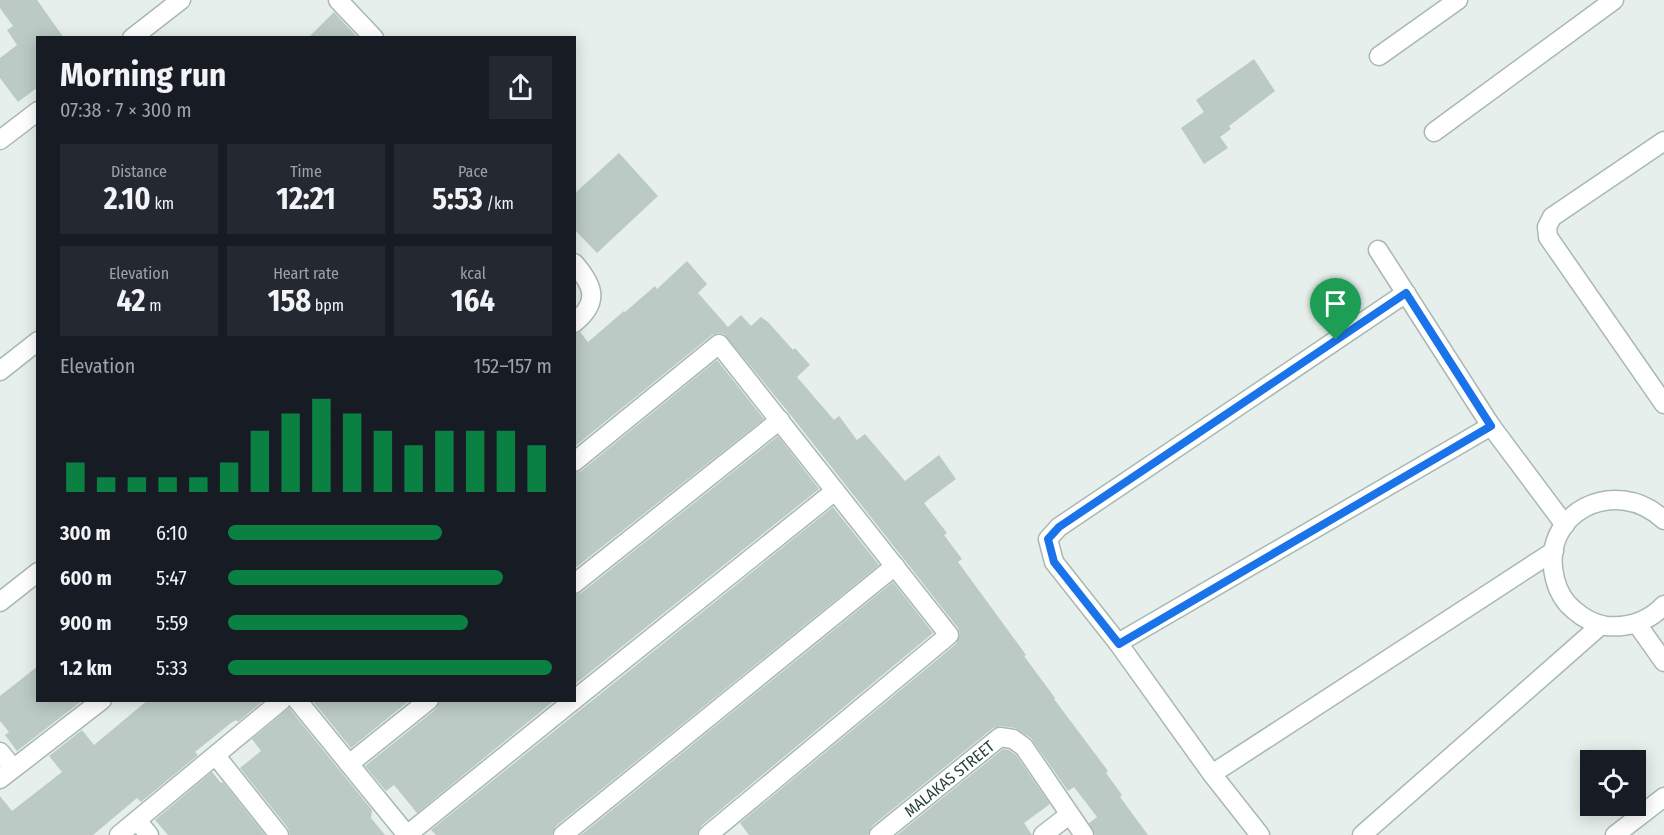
<!DOCTYPE html>
<meta charset="utf-8">
<style>
:root{--surface:#171b24;--page:#242831;--text:#f1f3f6;--muted:#9ea1a6;--accent:#0b8043}
body{margin:0;font-family:"Fira Sans Condensed",sans-serif;background:var(--page);color:var(--text);height:100vh;display:flex;flex-direction:column;font-size:22px;white-space:nowrap}
*{box-sizing:border-box;margin:0}
p{font-size:20px;color:var(--muted)}
.icon{flex:none;width:33px;height:33px;fill:none;stroke:currentColor;stroke-width:2;stroke-linecap:round;stroke-linejoin:round}
.map{position:relative;flex:1;overflow:hidden}
.drawer{position:absolute;left:36px;top:36px;width:540px;height:666px;display:flex;flex-direction:column;background:var(--surface);border-radius:0px;box-shadow:0 3px 15px #0003}
.drawer>*{flex:none}
.fabs{position:absolute;left:1580px;top:750px;display:grid;gap:12px}
.fabs a{display:grid;place-items:center;width:66px;height:66px;border-radius:0px;background:var(--surface);box-shadow:0 3px 15px #0003;font-size:30px}
.pin{position:absolute;display:grid;place-items:center;width:51px;height:51px;color:#fff;margin:-62px -26px;border-radius:50% 50% 50% 0;rotate:-45deg;box-shadow:0 0 6px #0007}
.pin .icon{rotate:45deg}
.round{display:grid;place-items:center;flex:none;width:63px;height:63px;border-radius:0px;background:var(--page)}
.overview{display:flex;align-items:center;justify-content:space-between;height:102px;padding:0 24px}
h1{font-size:33px;font-weight:700;line-height:45px}
.figures{display:grid;grid-template-columns:repeat(3,1fr);gap:9px;height:102px;padding:6px 24px}
.figures div{display:grid;align-content:center;border-radius:0px;background:var(--page);text-align:center}
.figures b{font-size:30px;font-weight:700}
.figures small{font-size:16px;font-weight:400}
.figures p{font-size:16px}
.chart{height:168px;padding:12px 24px}
.chart p{display:flex;justify-content:space-between}
.chart svg{width:100%;height:108px;margin-top:6px;stroke:var(--accent);stroke-width:6}
ul{padding:0 24px;list-style:none;font-size:20px}
li{display:grid;grid-template-columns:96px 72px 1fr;align-items:center;height:45px}
li i{height:15px;border-radius:8px;background:var(--accent)}
.map>svg:first-child{display:block}
.building{fill:#bbcac4}
.lines{fill:none;stroke-linecap:round;stroke-linejoin:round}
.minor-casing{stroke:#a8b8b2;stroke-width:21}
.minor{stroke:#fff;stroke-width:18}
.route-casing{stroke:#fff;stroke-width:12}
.route{stroke:#1a73e8;stroke-width:8}
.labels{text-anchor:middle;dominant-baseline:central;stroke-width:5;stroke-linejoin:round;paint-order:stroke}
.street-label{font-size:16px;fill:#24423a;stroke:#f7fbf9}
</style>
<div class="map">
<svg width="1664" height="835" viewBox="0 0 1664 835">
<rect width="100%" height="100%" fill="#e6efeb"/>
<g class="building">
<path d="M0 0H37L64 38H38V87L18 102 0 78V58L17 45 7 30 13 26 0 8Z"/>
<path d="M334 12 358 38H308Z"/>
<path d="M1254 59 1275 91 1229 126 1231 129 1220 137 1228 148 1204 164 1181 128 1204 112 1196 100Z"/>
<path d="M619 153 658 196 597 253 574 229V194Z"/>
<path d="M687 261 707 284 698 293 728 327 741 315 751 326 761 317 768 322 793 350 795 348 810 365 797 377 834 420 839 416 857 440 865 434 905 481 939 455 956 479 924 503 947 533 944 535 962 559 958 562 1026 655 1024 656 1055 698 1054 699 1108 771 1106 773 1122 795 1120 797 1148 835H1095L1089 823 1097 817 1074 787 1068 791 1031 738 1015 728 1001 726 993 728 872 826 868 835H749L740 823 956 644 960 634 958 628 789 413 724 334 718 333 712 335 574 447V334L580 332 588 342 624 311 625 312 655 286 657 289Z"/>
<path d="M717 360 764 419 574 569V473L581 471Z"/>
<path d="M778 436 819 489 574 685V595L581 593Z"/>
<path d="M833 507 879 565 556 826 552 835H436L431 830Z"/>
<path d="M893 582 933 633 701 826 697 835H581Z"/>
<path d="M38 666V700H83L17 751 5 735 9 732 0 721V696Z"/>
<path d="M148 700H264L238 722 236 720 231 723 195 752 198 755 141 802 137 798 93 835H0V796L12 811 62 772 49 756 82 730 94 745Z"/>
<path d="M312 700H410L351 748Z"/>
<path d="M440 700H555L417 813 394 785 386 791 365 766 436 709Z"/>
<path d="M289 708 372 810 371 818 385 835H290L288 828 240 768 261 751 252 739Z"/>
<path d="M1003 749 1009 750 1016 755 1050 804 1024 823 1032 835H897Z"/>
<path d="M212 772 221 783 223 782 265 835H168L155 820Z"/>
</g>
<g class="lines">
<g class="minor-casing">
<g id="minor">
<path d="M338 0 374 38"/>
<path d="M132 38 181 0"/>
<path d="M1379 56 1458 0"/>
<path d="M1434 132 1614 0"/>
<path d="M0 140 38 111"/>
<path d="M1664 141 1552 217 1547 227 1548 237 1664 404"/>
<path d="M1378 250 1491 426 1565 525"/>
<path d="M574 263C594 286 600 302 574 323"/>
<path d="M0 371 38 341"/>
<path d="M574 462 719 344 949 635 708 835"/>
<path d="M1664 520C1615 474 1538 513 1555 579 1558 591 1564 602 1574 610 1583 618 1594 624 1606 626 1629 628 1648 622 1664 605"/>
<path d="M574 584 780 420"/>
<path d="M0 602 38 572"/>
<path d="M1637 624 1664 662"/>
<path d="M1118 643 1491 426"/>
<path d="M297 700 407 835"/>
<path d="M574 700 835 491"/>
<path d="M0 752 13 768"/>
<path d="M216 756 279 835"/>
<path d="M349 764 429 700"/>
<path d="M1212 774 1554 551"/>
<path d="M0 779 102 700"/>
<path d="M137 820 149 835"/>
<path d="M119 835 282 700"/>
<path d="M407 835 574 700"/>
<path d="M563 835 895 566"/>
<path id="s1" d="M879 835 1000 737 1013 739 1024 747 1084 835"/>
<path d="M1043 835 1069 815"/>
<path d="M1260 835 1212 774 1118 643 1054 562 1048 539 1059 527 1406 293"/>
<path d="M1362 835 1601 625"/>
<path d="M1615 835 1664 797"/>
</g>
</g>
<use href="#minor" class="minor"/>
</g>
<g class="lines">
<g class="route-casing">
<path id="route" d="M1406 293 1491 426 1119 644 1054 562 1048 539 1059 527Z"/>
</g>
<use href="#route" class="route"/>
</g>
<g class="labels">
<g class="street-label">
<text stroke="none"><textPath href="#s1" startOffset="90">MALAKAS STREET</textPath></text>
</g>
</g>
</svg>
<div class="fabs">
<a><svg class="icon" aria-label="locate" viewBox="0 0 24 24"><circle cx="12" cy="12" r="6"/><path d="M12 2v4M12 18v4M2 12h4M18 12h4"/></svg></a>
</div>
<div class="pin" style="left:1336px;top:340px;background:#1e9e55"><svg class="icon" aria-label="arrive" viewBox="0 0 24 24"><path d="M6 21V4h12l-3 4 3 4H6"/></svg></div>
<section class="drawer">
<div class="overview"><div><h1>Morning run</h1><p>07:38 · 7 × 300 m</p></div><a class="round"><svg class="icon" aria-label="share" viewBox="0 0 24 24"><path d="M12 15V3M7 8l5-5 5 5M5 13v7h14v-7"/></svg></a></div>
<div class="figures">
<div><p>Distance</p><b>2.10<small> km</small></b></div>
<div><p>Time</p><b>12:21</b></div>
<div><p>Pace</p><b>5:53<small> /km</small></b></div>
</div>
<div class="figures">
<div><p>Elevation</p><b>42<small> m</small></b></div>
<div><p>Heart rate</p><b>158<small> bpm</small></b></div>
<div><p>kcal</p><b>164</b></div>
</div>
<div class="chart"><p><span>Elevation</span>152–157 m</p>
<svg viewBox="0 0 160 44" preserveAspectRatio="none"><path d="M5 44V32M15 44V38M25 44V38M35 44V38M45 44V38M55 44V32M65 44V19M75 44V12M85 44V6M95 44V12M105 44V19M115 44V25M125 44V19M135 44V19M145 44V19M155 44V25"/></svg>
</div>
<ul>
<li><b>300 m</b>6:10<i style="width:66%"></i></li>
<li><b>600 m</b>5:47<i style="width:85%"></i></li>
<li><b>900 m</b>5:59<i style="width:74%"></i></li>
<li><b>1.2 km</b>5:33<i style="width:100%"></i></li>
</ul>
</section>
</div>
